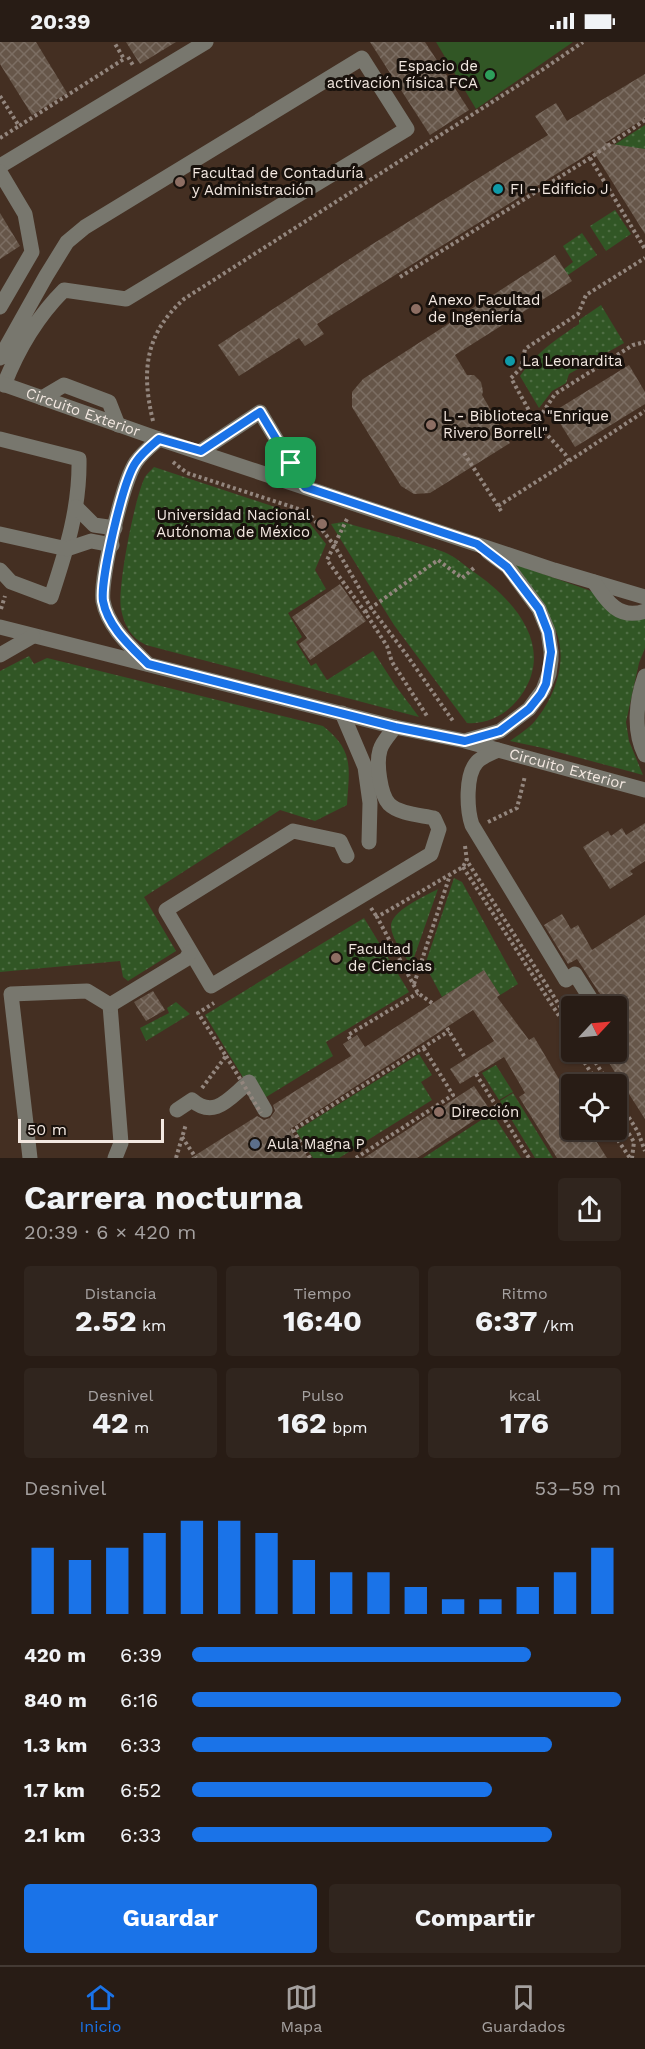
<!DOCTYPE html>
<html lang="es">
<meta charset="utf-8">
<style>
:root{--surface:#281c15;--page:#30251e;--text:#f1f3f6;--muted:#a5a1a0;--line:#443a34;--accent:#1a73e8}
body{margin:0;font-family:"Work Sans",sans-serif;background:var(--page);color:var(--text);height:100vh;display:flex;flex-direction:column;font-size:22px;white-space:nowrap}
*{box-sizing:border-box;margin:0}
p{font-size:20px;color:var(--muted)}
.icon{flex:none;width:33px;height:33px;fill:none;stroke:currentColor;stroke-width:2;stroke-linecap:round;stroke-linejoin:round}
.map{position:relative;height:1116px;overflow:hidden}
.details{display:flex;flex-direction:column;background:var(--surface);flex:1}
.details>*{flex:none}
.needle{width:39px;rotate:64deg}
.controls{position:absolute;left:561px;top:954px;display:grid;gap:12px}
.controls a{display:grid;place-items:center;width:66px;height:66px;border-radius:6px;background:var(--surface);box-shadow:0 2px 4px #0004,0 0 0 2px var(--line);font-size:30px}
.scale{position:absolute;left:18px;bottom:15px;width:146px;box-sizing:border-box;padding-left:6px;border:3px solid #f3e8e1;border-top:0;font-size:16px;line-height:21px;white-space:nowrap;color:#f3e8e1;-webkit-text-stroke:4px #18110c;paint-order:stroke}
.pin{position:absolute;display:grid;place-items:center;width:51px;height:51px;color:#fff;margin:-26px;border-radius:12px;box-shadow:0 3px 9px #0006}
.round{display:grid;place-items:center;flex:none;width:63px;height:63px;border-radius:6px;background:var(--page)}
.overview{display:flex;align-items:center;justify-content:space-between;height:102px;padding:0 24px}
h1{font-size:33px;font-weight:700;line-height:45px}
.figures{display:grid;grid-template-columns:repeat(3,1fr);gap:9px;height:102px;padding:6px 24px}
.figures div{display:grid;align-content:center;border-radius:6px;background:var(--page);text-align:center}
.figures b{font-size:30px;font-weight:700}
.figures small{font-size:16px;font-weight:400}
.figures p{font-size:16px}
.chart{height:168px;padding:12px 24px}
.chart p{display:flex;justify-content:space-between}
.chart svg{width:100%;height:108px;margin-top:6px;stroke:var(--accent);stroke-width:6}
.action{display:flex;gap:12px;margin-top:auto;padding:12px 24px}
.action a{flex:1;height:69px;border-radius:6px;background:var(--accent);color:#fff;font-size:24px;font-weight:700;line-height:69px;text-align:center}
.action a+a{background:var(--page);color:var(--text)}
ul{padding:0 24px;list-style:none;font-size:20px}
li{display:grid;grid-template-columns:96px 72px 1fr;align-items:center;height:45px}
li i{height:15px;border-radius:8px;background:var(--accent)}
.status{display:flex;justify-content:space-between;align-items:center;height:42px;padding:0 30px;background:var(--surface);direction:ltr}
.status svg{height:16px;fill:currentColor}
.dock{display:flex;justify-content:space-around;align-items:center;height:84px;border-top:2px solid var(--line);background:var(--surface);font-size:16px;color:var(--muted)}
.dock a{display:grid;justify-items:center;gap:3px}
.dock .current{color:var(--accent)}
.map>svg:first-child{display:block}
.built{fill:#442f22;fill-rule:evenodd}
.grass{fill:url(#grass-dots)}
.pitch{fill:#315625}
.building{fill:url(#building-cross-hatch)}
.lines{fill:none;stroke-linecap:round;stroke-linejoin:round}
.path{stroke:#93867e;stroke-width:4;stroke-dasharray:3 3;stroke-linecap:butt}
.minor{stroke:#78776e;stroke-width:15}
.path-bridge{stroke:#93867e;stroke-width:4;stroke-dasharray:3 3;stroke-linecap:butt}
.route-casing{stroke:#fff;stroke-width:12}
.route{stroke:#1a73e8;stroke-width:8}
.leisure-dot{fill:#2e9e5b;stroke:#18110c;stroke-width:2}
.education-dot{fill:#8d6e63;stroke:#18110c;stroke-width:2}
.culture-dot{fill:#0f9aa8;stroke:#18110c;stroke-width:2}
.service-dot{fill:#5c6f8a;stroke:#18110c;stroke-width:2}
.labels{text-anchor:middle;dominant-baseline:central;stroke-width:6;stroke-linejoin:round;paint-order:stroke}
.poi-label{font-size:15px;fill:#f3e8e1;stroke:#18110c;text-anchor:start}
.street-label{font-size:15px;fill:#f3e8e1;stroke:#18110c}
</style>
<div class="status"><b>20:39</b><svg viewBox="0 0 49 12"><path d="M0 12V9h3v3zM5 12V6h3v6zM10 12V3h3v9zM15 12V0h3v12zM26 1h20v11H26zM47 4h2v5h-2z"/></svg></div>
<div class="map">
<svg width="645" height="1116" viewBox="0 0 645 1116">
<defs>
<pattern id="grass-dots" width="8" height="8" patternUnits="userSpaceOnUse" patternTransform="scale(1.5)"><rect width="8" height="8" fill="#315625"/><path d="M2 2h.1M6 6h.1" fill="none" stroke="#4f6e44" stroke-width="1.8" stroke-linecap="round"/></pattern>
<pattern id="building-cross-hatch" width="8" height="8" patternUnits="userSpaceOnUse" patternTransform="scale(1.5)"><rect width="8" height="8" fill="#665649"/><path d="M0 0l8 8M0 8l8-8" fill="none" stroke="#7c6e63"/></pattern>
</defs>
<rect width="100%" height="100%" fill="#35261c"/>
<path class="built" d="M0 0H645V1116H0ZM572 964H616V1010H572ZM572 1042H616V1088H572Z"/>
<g class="grass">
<path d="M645 83V107L610 127 600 112Z"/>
<path d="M615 168 631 192 606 209 590 184Z"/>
<path d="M582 191 597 213 568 233 564 227 573 220 563 204Z"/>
<path d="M601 263 624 301 569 332 566 341 552 349 539 366 520 334C537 310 555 298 579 282V278Z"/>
<path d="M154 425 305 475 326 502 315 528 326 547 288 571 302 595 296 600 311 624 316 621 327 638 373 609 395 643 419 675 146 603C131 596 124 583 121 567 117 546 135 454 145 435 147 432 151 428 154 425Z"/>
<path d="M343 480C376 490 412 498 444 510 454 514 463 522 471 528 510 554 554 600 524 649 511 670 490 683 467 681L394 583 331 482Z"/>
<path d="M515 522 591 549 645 576V606L639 621 626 680 629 699 643 733 543 706 510 699C518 693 528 687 535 679 555 655 568 619 556 589 546 565 529 543 515 522Z"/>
<path d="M29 614 34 622 47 616 323 684C355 709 349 727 347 763L315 779 280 768 144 855 176 909 128 939 123 935 120 919 0 930V629Z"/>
<path d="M454 836 462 840 518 942 500 953 484 929 442 955 425 923Z"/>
<path d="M438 847 411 924C405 913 392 898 391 885 390 869 425 854 438 847Z"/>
<path d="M364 876 409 950 326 1000 333 1014 258 1060 205 973Z"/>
<path d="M176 960 190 972 146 999 140 986 169 971 167 966Z"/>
<path d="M419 1012 432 1033 421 1040 432 1058 339 1116H313L296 1089Z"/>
<path d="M496 1023 513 1050 499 1058 482 1031Z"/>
<path d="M513 1051 553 1116H535L500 1059Z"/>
<path d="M492 1071 521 1116H423Z"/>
</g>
<path class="pitch" d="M436 0H573L476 67Z"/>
<g class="building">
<path d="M0 0H36L67 51 32 73 0 22Z"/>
<path d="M126 0H176L140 22Z"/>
<path d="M370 0H425L469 68 430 93Z"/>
<path d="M645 32V76L605 101 645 107V192L593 109 317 282 324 292 305 304 299 296 239 334 218 303 371 203 548 93 535 74 556 61 567 79Z"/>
<path d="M0 171 20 204 0 217Z"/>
<path d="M555 213 572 239 455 313 467 333H474L481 340 483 349 482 353 510 401 430 451 414 452 401 444 352 365V350L363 337Z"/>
<path d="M629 323 645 350V362L575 405 553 370Z"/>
<path d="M340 542 366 579 310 618 299 602 307 596 292 575Z"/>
<path d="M645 781V819L630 829 633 832 610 847 583 805 608 789 611 794 622 786 626 793Z"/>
<path d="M562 872 571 887 578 883 592 908 645 873V1077L602 1010H616V964H608L577 917 568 922 544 883Z"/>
<path d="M484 928 500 953 497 955 529 998 534 995 572 1059V1088H589L607 1116H557L519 1055 525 1051 504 1015 460 1042 450 1027 494 999 473 968 290 1087 308 1116H191L257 1074 264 1078 270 1076 275 1069 273 1063 351 1014 343 1002 357 993 365 1005Z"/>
<path d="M153 949 165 968 146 979 134 960Z"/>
<path d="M474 1044 490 1068 417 1116H364Z"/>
</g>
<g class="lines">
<g class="path">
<path d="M128 15 134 25"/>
<path d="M0 54 19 84 124 17 114 0"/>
<path d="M0 96 19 84"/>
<path d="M590 116 645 207"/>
<path d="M400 235 590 116 645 78"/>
<path d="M153 379C141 329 145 292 184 257L539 30 583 0"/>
<path d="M536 381 555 352 633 303 645 300"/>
<path d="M464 411 498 464"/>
<path d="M569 419 565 412 536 381 511 336 521 326 525 307 578 272 586 253 645 216"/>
<path d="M173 420 187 431 308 470 334 503 371 566 406 612 453 679"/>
<path d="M501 469 498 464 569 419 645 369"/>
<path d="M347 477 327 518 365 570 387 604 392 620 427 674"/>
<path d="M1 567 5 554"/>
<path d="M365 570 438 518 462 536 474 526"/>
<path d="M488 780 517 766 525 734"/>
<path d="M465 804 467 819 572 983"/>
<path d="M463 825 572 994"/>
<path d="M371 866 377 875"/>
<path d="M414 942 450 833"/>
<path d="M432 961 418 951 377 875 463 825 467 817"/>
<path d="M447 986 464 1014"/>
<path d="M350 997 348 993 418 951"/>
<path d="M578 1010 598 1042"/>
<path d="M589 1010 609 1042"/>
<path d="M476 1032 529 1116"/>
<path d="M202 1046 226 1014 198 971 214 961"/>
<path d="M616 1055 638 1090 645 1109"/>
<path d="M616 1071 634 1100 632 1116"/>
<path d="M611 1088 630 1116"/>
<path d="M182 1095 196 1116"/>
<path d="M176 1116 186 1082"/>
<path d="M310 1116 293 1088 449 989"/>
<path d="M356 1116 453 1053 423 1005"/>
</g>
<g class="minor">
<path d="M0 124 206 0"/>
<path d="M0 130 25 172 32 210 0 265"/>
<path d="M0 316 46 234 67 200 85 185 362 16 407 87 126 257 64 248C37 275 18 307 4 343"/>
<path id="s1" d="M0 341 159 397 554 528 645 555"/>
<path d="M42 356 64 343 109 360 118 383"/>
<path d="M0 397 79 417C80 467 66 509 51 555L11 540 0 528"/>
<path d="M201 409 260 370 305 445"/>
<path d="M76 465 94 483 115 486"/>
<path d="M0 492 67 507 91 499 112 503"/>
<path d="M594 540C607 560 619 578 645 569"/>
<path id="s2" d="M0 585 395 685 465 699 645 748"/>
<path d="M0 613 33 594"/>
<path d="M148 622C130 604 108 585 103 559 100 537 123 438 136 420 142 411 151 404 159 397"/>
<path d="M645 634C636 659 633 689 645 713"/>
<path d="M342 671 365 725 370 761 369 800"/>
<path d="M468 698 500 689 529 667 543 648 549 632 551 618V610L548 589 539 567 508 525 488 510"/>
<path d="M498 708C492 711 481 715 477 720 465 733 467 768 472 783L566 938 575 932 594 962"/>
<path d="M347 814 340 799 293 789 166 868 211 944 431 812 439 787 434 776C421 773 399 772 389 762 380 752 376 721 380 708 382 700 390 692 395 685"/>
<path d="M110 963 121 1101 115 1116"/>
<path d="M110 963 186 917 190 910"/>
<path d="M177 1068 192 1058C215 1078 230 1055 249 1040L265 1068"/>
<path d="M30 1116 11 952 87 949 110 963"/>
</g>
<path class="path-bridge" d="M226 1014 261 1071"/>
</g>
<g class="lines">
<g class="route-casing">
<path id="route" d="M260 370 305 445 477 502 507 525 539 567 548 590 551 610 546 642 541 652 529 667 500 689 465 699 395 685 148 622C130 604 108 585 103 559 100 538 123 438 136 420 142 411 151 404 159 397L201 409Z"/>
</g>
<use href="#route" class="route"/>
</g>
<circle class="leisure-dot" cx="490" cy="33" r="6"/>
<g class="education-dot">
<circle cx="180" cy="140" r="6"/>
<circle cx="416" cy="267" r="6"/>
<circle cx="431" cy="383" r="6"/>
<circle cx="322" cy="482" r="6"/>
<circle cx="336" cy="916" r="6"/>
<circle cx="439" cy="1070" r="6"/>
</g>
<g class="culture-dot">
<circle cx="498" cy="147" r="6"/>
<circle cx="510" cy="319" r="6"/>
</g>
<circle class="service-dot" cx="255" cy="1102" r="6"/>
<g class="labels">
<g class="poi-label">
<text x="478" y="24" text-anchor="end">Espacio de<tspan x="478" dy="17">activación física FCA</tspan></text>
<text x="192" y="131">Facultad de Contaduría<tspan x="192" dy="17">y Administración</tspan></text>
<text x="510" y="147">FI - Edificio J</text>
<text x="428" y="258">Anexo Facultad<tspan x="428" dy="17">de Ingeniería</tspan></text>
<text x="522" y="319">La Leonardita</text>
<text x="443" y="374">L - Biblioteca "Enrique<tspan x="443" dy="17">Rivero Borrell"</tspan></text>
<text x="310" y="473" text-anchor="end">Universidad Nacional<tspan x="310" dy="17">Autónoma de México</tspan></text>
<text x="348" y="907">Facultad<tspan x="348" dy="17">de Ciencias</tspan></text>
<text x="451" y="1070">Dirección</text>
<text x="267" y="1102">Aula Magna P</text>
</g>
<g class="street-label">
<text stroke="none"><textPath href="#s1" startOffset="88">Circuito Exterior</textPath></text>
<text stroke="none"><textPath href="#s2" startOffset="585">Circuito Exterior</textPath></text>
</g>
</g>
</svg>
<div class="controls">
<a><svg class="needle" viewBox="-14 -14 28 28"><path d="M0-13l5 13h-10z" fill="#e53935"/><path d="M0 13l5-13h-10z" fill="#a5a1a0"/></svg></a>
<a><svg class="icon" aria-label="locate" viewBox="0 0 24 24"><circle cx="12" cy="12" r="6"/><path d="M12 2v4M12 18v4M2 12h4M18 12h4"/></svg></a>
</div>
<div class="scale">50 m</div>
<div class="pin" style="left:291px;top:421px;background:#1e9e55"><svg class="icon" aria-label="arrive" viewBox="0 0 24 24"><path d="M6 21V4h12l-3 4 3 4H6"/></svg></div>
</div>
<section class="details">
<div class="overview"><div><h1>Carrera nocturna</h1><p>20:39 · 6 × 420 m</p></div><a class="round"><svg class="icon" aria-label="share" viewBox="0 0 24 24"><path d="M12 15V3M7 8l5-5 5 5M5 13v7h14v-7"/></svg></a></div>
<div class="figures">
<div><p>Distancia</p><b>2.52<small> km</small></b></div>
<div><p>Tiempo</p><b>16:40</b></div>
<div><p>Ritmo</p><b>6:37<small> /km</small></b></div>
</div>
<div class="figures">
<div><p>Desnivel</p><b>42<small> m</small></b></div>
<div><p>Pulso</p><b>162<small> bpm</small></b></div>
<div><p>kcal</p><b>176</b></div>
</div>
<div class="chart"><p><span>Desnivel</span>53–59 m</p>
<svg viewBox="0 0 160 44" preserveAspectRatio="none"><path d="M5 44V17M15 44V22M25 44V17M35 44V11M45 44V6M55 44V6M65 44V11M75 44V22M85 44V27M95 44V27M105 44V33M115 44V38M125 44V38M135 44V33M145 44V27M155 44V17"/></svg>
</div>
<ul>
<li><b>420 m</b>6:39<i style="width:79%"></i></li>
<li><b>840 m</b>6:16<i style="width:100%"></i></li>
<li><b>1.3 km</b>6:33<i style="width:84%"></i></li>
<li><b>1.7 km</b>6:52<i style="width:70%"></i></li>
<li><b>2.1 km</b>6:33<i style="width:84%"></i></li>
</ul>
<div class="action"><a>Guardar</a><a>Compartir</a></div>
</section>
<nav class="dock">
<a class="current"><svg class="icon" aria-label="home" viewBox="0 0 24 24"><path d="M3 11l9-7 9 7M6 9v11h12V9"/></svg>Inicio</a>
<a><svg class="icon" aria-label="map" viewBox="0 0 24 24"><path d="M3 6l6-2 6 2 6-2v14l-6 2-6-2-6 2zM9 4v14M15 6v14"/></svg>Mapa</a>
<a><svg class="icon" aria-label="saved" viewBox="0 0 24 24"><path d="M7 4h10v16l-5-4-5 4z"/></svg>Guardados</a>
</nav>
